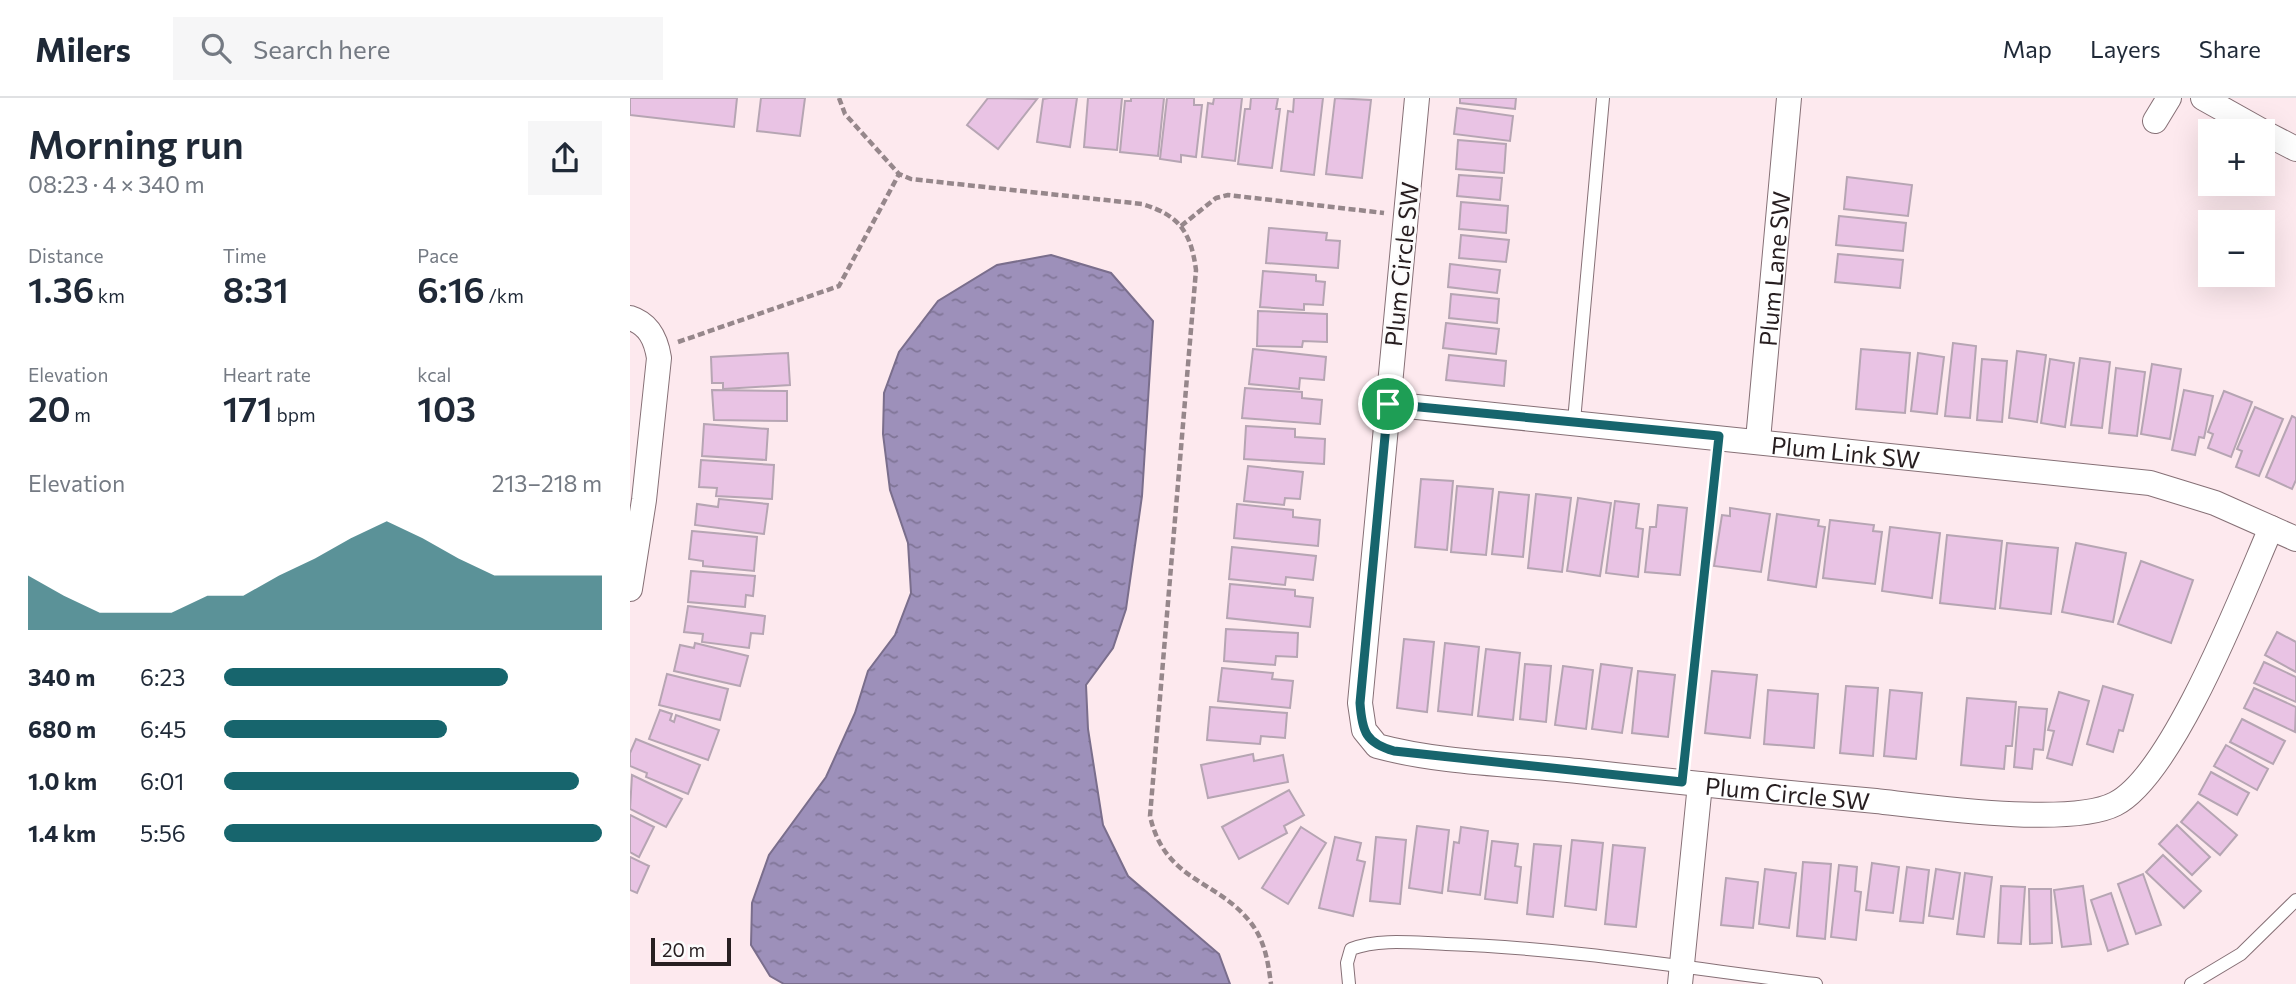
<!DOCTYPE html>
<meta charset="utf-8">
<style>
:root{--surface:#fff;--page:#f6f6f7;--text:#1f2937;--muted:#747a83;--line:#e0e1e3;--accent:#17656d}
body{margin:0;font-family:Commissioner,sans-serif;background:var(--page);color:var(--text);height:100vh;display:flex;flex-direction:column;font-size:26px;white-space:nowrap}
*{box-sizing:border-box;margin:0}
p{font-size:23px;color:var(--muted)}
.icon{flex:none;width:38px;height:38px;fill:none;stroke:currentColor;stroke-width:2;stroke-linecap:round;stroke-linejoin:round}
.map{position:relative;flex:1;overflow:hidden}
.drawer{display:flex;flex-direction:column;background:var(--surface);width:630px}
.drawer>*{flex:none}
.fabs{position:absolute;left:1568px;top:21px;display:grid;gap:14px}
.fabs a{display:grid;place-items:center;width:77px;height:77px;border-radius:0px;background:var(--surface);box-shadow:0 7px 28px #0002;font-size:35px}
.scale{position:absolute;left:21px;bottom:18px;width:80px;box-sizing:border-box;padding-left:7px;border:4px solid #271e20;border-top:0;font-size:19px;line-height:24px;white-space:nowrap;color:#271e20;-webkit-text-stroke:5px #fcfcfc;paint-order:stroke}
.pin{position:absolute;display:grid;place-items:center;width:60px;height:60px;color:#fff;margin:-30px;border:4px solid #fff;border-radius:50%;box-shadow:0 2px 7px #0007}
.round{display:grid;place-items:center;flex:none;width:74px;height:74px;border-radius:0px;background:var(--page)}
.overview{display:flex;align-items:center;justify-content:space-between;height:119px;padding:0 28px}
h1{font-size:38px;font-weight:600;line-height:52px}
.stats{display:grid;grid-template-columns:repeat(3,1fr);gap:10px;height:119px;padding:7px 28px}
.stats div{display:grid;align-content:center}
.stats b{font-size:35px;font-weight:600}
.stats small{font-size:19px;font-weight:400}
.stats p{font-size:19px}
.chart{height:196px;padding:14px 28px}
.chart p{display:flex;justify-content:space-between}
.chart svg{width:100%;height:126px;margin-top:7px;fill:var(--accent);opacity:.7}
ul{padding:0 28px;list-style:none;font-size:23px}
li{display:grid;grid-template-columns:112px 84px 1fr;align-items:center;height:52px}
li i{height:18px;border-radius:9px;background:var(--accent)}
header{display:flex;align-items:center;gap:42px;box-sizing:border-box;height:98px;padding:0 35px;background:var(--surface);border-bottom:2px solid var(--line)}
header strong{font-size:33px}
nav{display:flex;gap:38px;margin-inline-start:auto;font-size:24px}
.search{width:490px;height:63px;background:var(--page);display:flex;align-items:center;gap:18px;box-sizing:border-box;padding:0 24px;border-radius:0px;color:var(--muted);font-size:26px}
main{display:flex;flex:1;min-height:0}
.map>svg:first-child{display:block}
.water{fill:url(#water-ripples);stroke:#7a6e8c;stroke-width:2}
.building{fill:#e9c3e4;stroke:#b6a5b3;stroke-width:2}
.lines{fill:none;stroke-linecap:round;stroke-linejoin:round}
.service-casing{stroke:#867076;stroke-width:14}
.minor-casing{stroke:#867076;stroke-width:26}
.path{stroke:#96878b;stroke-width:4.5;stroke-dasharray:7 3.5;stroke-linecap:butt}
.service{stroke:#fff;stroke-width:12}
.minor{stroke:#fff;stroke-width:24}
.route-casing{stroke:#fff;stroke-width:14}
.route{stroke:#17656d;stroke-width:9}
.labels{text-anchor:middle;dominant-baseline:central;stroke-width:5;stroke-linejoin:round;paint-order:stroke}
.street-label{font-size:24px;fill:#271e20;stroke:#fcfcfc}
</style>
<header>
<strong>Milers</strong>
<div class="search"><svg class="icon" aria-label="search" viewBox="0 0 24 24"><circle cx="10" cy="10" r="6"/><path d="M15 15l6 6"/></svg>Search here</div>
<nav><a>Map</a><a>Layers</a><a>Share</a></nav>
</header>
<main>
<section class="drawer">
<div class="overview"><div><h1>Morning run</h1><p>08:23 · 4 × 340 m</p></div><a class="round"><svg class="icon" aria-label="share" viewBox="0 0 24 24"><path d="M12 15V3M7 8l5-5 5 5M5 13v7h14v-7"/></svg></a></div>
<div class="stats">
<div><p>Distance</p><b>1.36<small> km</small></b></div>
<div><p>Time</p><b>8:31</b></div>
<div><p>Pace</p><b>6:16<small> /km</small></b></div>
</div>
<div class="stats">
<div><p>Elevation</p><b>20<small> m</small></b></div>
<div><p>Heart rate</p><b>171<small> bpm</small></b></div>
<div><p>kcal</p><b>103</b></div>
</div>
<div class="chart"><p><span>Elevation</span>213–218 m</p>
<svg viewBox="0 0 160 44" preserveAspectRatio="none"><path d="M0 44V25L10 32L20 38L30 38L40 38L50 32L60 32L70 25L80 19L90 12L100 6L110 12L120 19L130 25L140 25L150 25L160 25V44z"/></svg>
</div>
<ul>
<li><b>340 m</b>6:23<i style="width:75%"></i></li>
<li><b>680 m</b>6:45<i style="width:59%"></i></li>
<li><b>1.0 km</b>6:01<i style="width:94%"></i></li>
<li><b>1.4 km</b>5:56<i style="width:100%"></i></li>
</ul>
</section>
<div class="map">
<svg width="1666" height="886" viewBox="0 0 1666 886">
<defs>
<pattern id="water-ripples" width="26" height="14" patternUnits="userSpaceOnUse" patternTransform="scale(1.75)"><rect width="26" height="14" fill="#9d90ba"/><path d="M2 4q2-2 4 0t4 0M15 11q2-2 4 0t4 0" fill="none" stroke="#807597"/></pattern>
</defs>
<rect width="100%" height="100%" fill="#fde9ee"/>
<path class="water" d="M421 157 481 175 523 223 512 398 496 511 483 550 456 587 458 631 473 727 498 778 589 856 600 886H154L140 878 121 847 122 805 139 757 196 679 225 615 238 573 265 537 281 495 278 445 260 392 253 336 254 295 269 254 308 203 367 167Z"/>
<g class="building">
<path d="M0 0H107L104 29 0 17Z"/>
<path d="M131 0H175L170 38 127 33Z"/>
<path d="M358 0 407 1 368 51 337 27Z"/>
<path d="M419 0H447L440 49 407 44 413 1Z"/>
<path d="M458 0H492L487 52 454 49Z"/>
<path d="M501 0H534L528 58 490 54 495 3H501Z"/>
<path d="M537 0H564V7H572L566 59 551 57V64L530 61Z"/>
<path d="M584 0H612L605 63 572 59 578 5 583 6Z"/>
<path d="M621 0H648L646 11H650L642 70 608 66 615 11H620Z"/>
<path d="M664 0H693L684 77 651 73 658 13 663 14Z"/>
<path d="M705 0 741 2 732 80 696 76Z"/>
<path d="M830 0H886L885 11 830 5Z"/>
<path d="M827 10 883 18 880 43 824 36Z"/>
<path d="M828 42 876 46 874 75 826 71Z"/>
<path d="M829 77 872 80 870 102 827 98Z"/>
<path d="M1217 79 1282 87 1278 118 1214 111Z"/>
<path d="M831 104 878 108 876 135 829 131Z"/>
<path d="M1209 118 1276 125 1273 153 1206 147Z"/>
<path d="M639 130 697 135 696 142 710 143 708 170 636 165Z"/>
<path d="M831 137 879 142 876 164 829 160Z"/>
<path d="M1208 156 1273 162 1270 190 1205 184Z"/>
<path d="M820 166 870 172 867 195 818 189Z"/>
<path d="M633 173 686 177V183L695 184 693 207 674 206V212L630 209Z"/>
<path d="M821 196 869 201 867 225 819 220Z"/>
<path d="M628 213 697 216V244L673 243 672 249 627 248Z"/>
<path d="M816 225 869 231 866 256 813 250Z"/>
<path d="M1323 245 1346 248 1340 320 1315 318Z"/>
<path d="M623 251 696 259 694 282 670 280 669 291 619 286Z"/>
<path d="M1231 251 1280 255 1275 315 1226 311Z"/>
<path d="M1387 253 1416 257 1407 324 1379 320Z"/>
<path d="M158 255 160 287 93 291V285H82L81 259Z"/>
<path d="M1288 255 1314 259 1307 316 1281 313Z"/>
<path d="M819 257 876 263 874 288 816 282Z"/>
<path d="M1450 260 1480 264 1472 330 1441 327Z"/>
<path d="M1352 261 1377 263 1372 324 1347 322Z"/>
<path d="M1420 261 1444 265 1435 329 1411 325Z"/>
<path d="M1522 266 1551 271 1540 341 1511 336Z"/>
<path d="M1486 270 1515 274 1507 338 1479 335Z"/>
<path d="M615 290 672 294V300L692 302 690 326 612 320Z"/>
<path d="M82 292 157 293V323L84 322Z"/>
<path d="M1554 292 1583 298 1574 340 1569 339 1565 357 1542 352Z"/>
<path d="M1594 293 1622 304 1601 359 1578 350 1583 336 1578 334Z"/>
<path d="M1625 309 1653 321 1629 378 1606 369 1612 353 1607 351Z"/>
<path d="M1662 318 1666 320V382L1662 391 1636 379Z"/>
<path d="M74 326 138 331 136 362 72 358Z"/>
<path d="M616 328 665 331V339L695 341 694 366 614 361Z"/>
<path d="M71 362 144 367 142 401 86 398 87 390 69 389Z"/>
<path d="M618 368 673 374 670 401 655 400 654 407 614 403Z"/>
<path d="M791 381 823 383 817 452 785 449Z"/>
<path d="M827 388 863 391 856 457 821 454Z"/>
<path d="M869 394 899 397 893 459 862 456Z"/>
<path d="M906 396 941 400 932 474 898 470Z"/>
<path d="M948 400 981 405 970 478 937 473Z"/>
<path d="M89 401 138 406 134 436 65 427 67 406 88 409Z"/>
<path d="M985 403 1009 406 1006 430 1013 431 1008 479 976 475Z"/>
<path d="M607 406 663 412V419L690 422 688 448 604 440Z"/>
<path d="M1028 407 1057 410 1050 477 1015 474 1020 429H1026Z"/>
<path d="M1100 410 1140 416 1131 474 1084 468 1092 417 1100 418Z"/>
<path d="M1147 416 1189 422 1188 428 1195 429 1186 489 1138 482Z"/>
<path d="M1200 422 1244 427 1243 433 1252 434 1245 486 1193 480Z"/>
<path d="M1260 429 1310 435 1302 500 1252 493Z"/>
<path d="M62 433 127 439 124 473 73 468V463L59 461Z"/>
<path d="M1317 437 1372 443 1365 511 1310 505Z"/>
<path d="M1377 445 1428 450 1421 516 1370 510Z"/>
<path d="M1446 445 1496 455 1483 524 1432 514Z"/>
<path d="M602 449 686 458 683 482 656 479 655 487 599 481Z"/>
<path d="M1511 463 1563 482 1541 545 1488 526Z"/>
<path d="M61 473 125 478 123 498 116 497 115 509 58 504Z"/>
<path d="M600 486 665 492V498L683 500 680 529 597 520Z"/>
<path d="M58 508 135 518 133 536 121 535 119 550 72 544 73 536 54 534Z"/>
<path d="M596 531 668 535 667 559 646 558 645 567 594 563Z"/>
<path d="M1647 534 1666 544V574L1635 557Z"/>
<path d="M774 541 804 544 797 614 767 610Z"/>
<path d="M65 545 118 558 110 588 44 573 50 547 64 550Z"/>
<path d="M815 545 849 549 842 617 808 613Z"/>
<path d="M856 551 890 555 883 622 848 618Z"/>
<path d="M1634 564 1666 579V604L1624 585Z"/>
<path d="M895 566 921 568 916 624 890 621Z"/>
<path d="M971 566 1002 570 992 635 962 631Z"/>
<path d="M933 568 963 572 956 631 925 627Z"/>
<path d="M592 570 643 575 642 581 663 583 660 610 588 603Z"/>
<path d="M1008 573 1045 577 1038 639 1002 635Z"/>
<path d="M1082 573 1127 577 1120 640 1075 635Z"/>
<path d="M37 576 98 591 90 622 29 607Z"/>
<path d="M1216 588 1248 590 1243 658 1210 655Z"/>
<path d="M1473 588 1503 597 1493 633 1489 632 1483 654 1457 646Z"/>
<path d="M1624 590 1666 609 1665 634 1614 610Z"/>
<path d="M1138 592 1188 596 1184 650 1134 646Z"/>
<path d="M1260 592 1292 595 1286 661 1254 658Z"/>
<path d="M1429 594 1459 603 1442 667 1417 660 1424 633 1418 632Z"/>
<path d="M1337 600 1386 604 1382 648H1376L1374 671 1331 667Z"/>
<path d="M580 609 657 615 655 640 631 638 630 646 577 642Z"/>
<path d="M1389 609 1417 611 1413 652 1404 651 1402 671 1384 669Z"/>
<path d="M30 612 42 616 40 622 44 624 46 617 89 632 78 662 19 641Z"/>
<path d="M1612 621 1655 643 1643 666 1600 644Z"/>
<path d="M6 641 70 667 58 696 16 679 17 675 0 668V655Z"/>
<path d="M1596 647 1638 671 1627 692 1584 668Z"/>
<path d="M623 656 624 663 653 657 658 684 578 700 571 667Z"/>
<path d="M1581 674 1619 695 1607 717 1569 696Z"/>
<path d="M2 677 52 701 36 729 0 711Z"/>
<path d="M659 692 674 717 654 728 657 735 609 761 592 729Z"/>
<path d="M1568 704 1607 737 1590 757 1551 724Z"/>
<path d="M0 717 24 729 9 759 0 754Z"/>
<path d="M1547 727 1580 759 1562 777 1529 746Z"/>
<path d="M787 728 819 732 812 795 779 790Z"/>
<path d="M671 729 696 745 658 806 632 790Z"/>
<path d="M831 729 858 733 850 797 818 793 824 744 829 745Z"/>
<path d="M705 739 731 745 727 762 735 764 723 818 689 810Z"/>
<path d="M746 739 776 742 770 806 740 803Z"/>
<path d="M942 742 973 745 966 812 935 808Z"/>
<path d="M862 743 888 746 885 768 891 769 887 805 855 801Z"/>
<path d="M904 746 931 748 923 819 897 816Z"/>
<path d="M983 747 1015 750 1006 829 975 826Z"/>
<path d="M1533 757 1571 793 1554 810 1516 774Z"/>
<path d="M0 759 19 768 7 795 0 792Z"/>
<path d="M1173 764 1201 766 1195 841 1167 838Z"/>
<path d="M1242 765 1269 769 1263 815 1236 812Z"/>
<path d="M1209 767 1227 769 1225 793 1231 794 1226 842 1201 839Z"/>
<path d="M1277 769 1299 772 1293 825 1270 823Z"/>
<path d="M1135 771 1166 775 1159 830 1129 826Z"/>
<path d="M1306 771 1330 775 1323 821 1299 818Z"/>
<path d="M1335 775 1362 779 1354 839 1327 836Z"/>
<path d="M1513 776 1531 827 1506 836 1488 786Z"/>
<path d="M1096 780 1128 784 1123 830 1091 827Z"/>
<path d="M1371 788 1395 789 1391 846 1368 845Z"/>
<path d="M1453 788 1461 846 1432 849 1424 792Z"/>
<path d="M1399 791H1421L1422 845 1400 846Z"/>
<path d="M1481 795 1498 846 1478 853 1461 802Z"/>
</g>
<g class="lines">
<g class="service-casing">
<g id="service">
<path d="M944 323 973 0"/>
<path d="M719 886 717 865 721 851C750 840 785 845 816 846 939 850 1063 871 1186 886"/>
<path d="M1561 886 1611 856 1666 802"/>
</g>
</g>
<g class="minor-casing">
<g id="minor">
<path id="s1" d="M787 0 730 605 734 632 747 648C810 665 883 666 948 673 1048 684 1147 694 1246 703 1300 709 1440 729 1485 706 1543 677 1614 492 1641 430"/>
<path d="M1573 0 1632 33"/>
<path d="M1525 23 1539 0"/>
<path d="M1633 34 1666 51"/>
<path d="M0 220C19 226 26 241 29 260L14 402 0 491"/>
<path id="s2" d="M758 306 1520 385 1585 405 1666 441"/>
<path id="s3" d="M1128 342 1159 0"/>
<path d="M1050 886 1070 686"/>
</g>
</g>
<g class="path">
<path d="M209 0 215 16 269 76 281 81 512 106C549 117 561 134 566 172L520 718C535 784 587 781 621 825 635 843 638 864 641 886"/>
<path d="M551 128 586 100 598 97 754 115"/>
<path d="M48 244 209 188 269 76"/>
<path d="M1055 659 1086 365"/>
</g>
<use href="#service" class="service"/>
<use href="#minor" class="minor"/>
</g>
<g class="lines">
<g class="route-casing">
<path id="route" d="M758 306 1089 338 1052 684 764 653C736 645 732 634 730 605Z"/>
</g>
<use href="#route" class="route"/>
</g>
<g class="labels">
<g class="street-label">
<text transform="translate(771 166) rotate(-84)">Plum Circle SW</text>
<text stroke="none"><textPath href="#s3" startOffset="172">Plum Lane SW</textPath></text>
<text stroke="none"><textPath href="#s2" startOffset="460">Plum Link SW</textPath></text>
<text stroke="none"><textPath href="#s1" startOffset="1069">Plum Circle SW</textPath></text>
</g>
</g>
</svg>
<div class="fabs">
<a>+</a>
<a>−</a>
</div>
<div class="scale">20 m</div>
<div class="pin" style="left:758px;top:306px;background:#1e9e55"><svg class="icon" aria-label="arrive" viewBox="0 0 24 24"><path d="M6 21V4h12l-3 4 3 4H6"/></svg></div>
</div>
</main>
